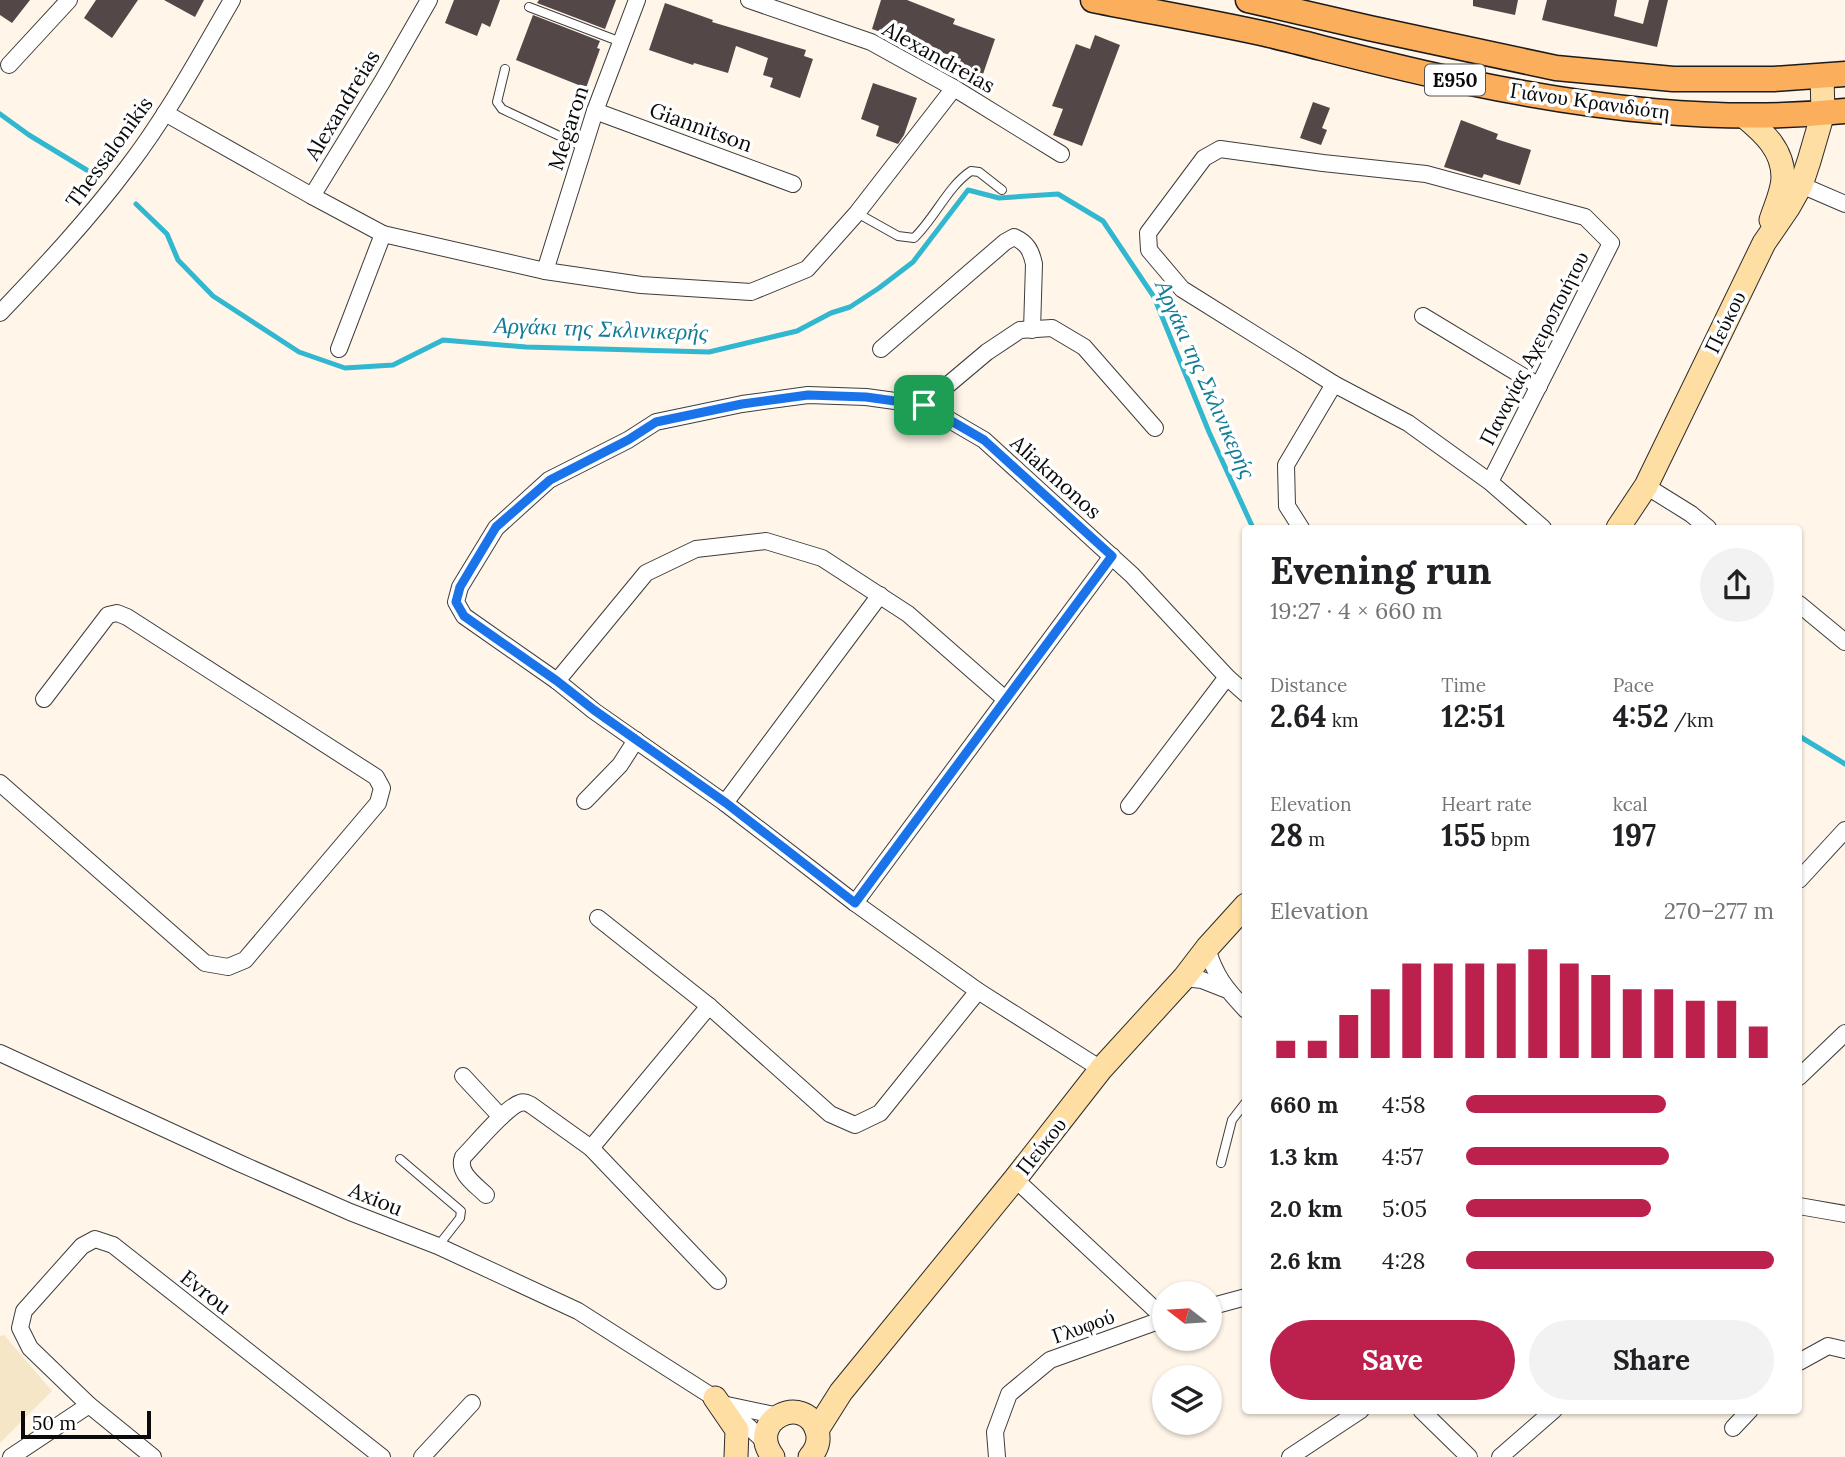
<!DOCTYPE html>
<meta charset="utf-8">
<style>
:root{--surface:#fff;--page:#f2f2f2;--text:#202124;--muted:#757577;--accent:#bc214e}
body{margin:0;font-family:Lora,serif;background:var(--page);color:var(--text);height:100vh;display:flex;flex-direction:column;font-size:26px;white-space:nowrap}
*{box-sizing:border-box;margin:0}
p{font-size:23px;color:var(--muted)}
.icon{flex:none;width:38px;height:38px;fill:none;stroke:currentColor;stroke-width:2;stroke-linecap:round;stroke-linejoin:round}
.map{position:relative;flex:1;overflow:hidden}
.drawer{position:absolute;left:1242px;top:525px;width:560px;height:889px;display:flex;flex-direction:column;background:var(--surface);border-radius:7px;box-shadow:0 2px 5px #0004}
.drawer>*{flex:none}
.needle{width:46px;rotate:287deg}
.tools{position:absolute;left:1152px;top:1281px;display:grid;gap:14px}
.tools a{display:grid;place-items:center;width:70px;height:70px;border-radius:50%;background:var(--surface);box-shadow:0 2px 5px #0004;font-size:35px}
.scale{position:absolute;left:21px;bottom:18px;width:130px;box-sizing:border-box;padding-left:7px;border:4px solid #0a0a0a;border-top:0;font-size:19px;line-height:24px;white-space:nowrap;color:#0a0a0a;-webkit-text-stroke:5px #fff;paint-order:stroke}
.pin{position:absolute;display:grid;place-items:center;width:60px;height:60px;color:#fff;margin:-30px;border-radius:14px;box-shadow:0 4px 10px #0006}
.round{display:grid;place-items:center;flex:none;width:74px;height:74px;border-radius:37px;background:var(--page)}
.headline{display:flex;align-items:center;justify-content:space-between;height:119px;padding:0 28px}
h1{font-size:38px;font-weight:800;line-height:52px}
.stats{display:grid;grid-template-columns:repeat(3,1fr);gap:10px;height:119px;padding:7px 28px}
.stats div{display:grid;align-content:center}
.stats b{font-size:30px;font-weight:800}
.stats small{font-size:19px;font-weight:400}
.stats p{font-size:19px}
.chart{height:196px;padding:14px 28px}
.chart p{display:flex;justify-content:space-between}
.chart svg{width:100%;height:126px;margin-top:7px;stroke:var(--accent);stroke-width:6}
.cta{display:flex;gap:14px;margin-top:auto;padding:14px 28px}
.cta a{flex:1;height:80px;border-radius:42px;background:var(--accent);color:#fff;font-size:28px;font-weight:800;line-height:80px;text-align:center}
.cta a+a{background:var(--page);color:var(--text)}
ul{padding:0 28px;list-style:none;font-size:23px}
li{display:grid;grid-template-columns:112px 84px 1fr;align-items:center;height:52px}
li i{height:18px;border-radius:9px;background:var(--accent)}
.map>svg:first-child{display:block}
.farmland{fill:#f5e6c8}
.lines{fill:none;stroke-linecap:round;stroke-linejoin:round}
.stream{stroke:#31b7cf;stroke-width:5}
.building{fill:#534847}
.lane-casing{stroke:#3d3d3d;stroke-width:10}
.street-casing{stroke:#3d3d3d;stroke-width:18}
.secondary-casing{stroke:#2c2c2c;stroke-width:25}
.primary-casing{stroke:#1b1b1b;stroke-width:27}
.lane{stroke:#fff;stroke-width:8}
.street{stroke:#fff;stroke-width:16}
.secondary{stroke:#ffdea3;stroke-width:23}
.primary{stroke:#fbae5b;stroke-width:24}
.route-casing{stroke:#fff;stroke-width:14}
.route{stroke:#1a73e8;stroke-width:9}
.labels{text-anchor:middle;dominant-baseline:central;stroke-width:7;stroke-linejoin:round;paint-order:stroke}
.shield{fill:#fff;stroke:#545454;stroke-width:2}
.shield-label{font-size:19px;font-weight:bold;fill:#0a0a0a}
.street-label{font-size:21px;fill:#0a0a0a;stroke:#fff}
.water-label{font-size:23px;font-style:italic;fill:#137c96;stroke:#fff}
</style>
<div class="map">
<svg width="1845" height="1457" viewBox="0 0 1845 1457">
<rect width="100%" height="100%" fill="#fff5e8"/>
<path class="farmland" d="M4 1335 52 1391 0 1443V1336Z"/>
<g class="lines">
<g class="stream">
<path d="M0 114 29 135 90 172"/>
<path d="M136 204 167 234 178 260 213 296 299 352 345 368 393 365 443 340 526 347 709 352 797 331 831 313 850 307 879 288 913 262 968 190 999 198 1058 194 1103 221 1154 297 1209 432 1253 528"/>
<path d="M1799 736 1845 764"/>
</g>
</g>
<g class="building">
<path d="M0 0H30L12 23 0 15Z"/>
<path d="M96 0H138L112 38 84 18Z"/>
<path d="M164 0H204L195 17Z"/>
<path d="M454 0H500L490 27 482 23 477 36 445 23Z"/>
<path d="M539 0H616L605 29 537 3Z"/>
<path d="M881 0H907L955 19 953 24 995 39 981 80 956 73 961 59 872 29Z"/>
<path d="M1473 0H1518L1515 15 1473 6Z"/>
<path d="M1547 0H1617L1614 16 1643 24 1649 0H1668L1657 47 1542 20Z"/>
<path d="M665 3 713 20 712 22 806 50 804 56 813 59 800 98 770 87 773 78 763 75 768 58 736 46 728 73 694 63 693 65 649 50Z"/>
<path d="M533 15 600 41 597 48 600 49 586 88 516 60Z"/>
<path d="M1095 35 1120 45 1082 146 1053 135 1063 109 1052 106 1076 44 1090 49Z"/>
<path d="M873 83 917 98 904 135 898 144 876 136 879 126 861 119Z"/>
<path d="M1313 102 1330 108 1322 128 1327 130 1321 145 1300 138Z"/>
<path d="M1461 120 1498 134 1496 139 1531 150 1520 185 1484 174 1482 178 1444 167Z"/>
</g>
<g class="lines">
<g class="lane-casing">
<g id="lane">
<path d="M529 7 621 42"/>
<path d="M505 69 497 102 502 109 583 147"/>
<path d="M857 213 898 236 914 238C935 218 948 186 971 171L979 172 1002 190"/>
<path d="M400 1159 461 1211 460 1218 438 1246"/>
<path d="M1221 1163 1232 1120 1246 1102"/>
</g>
</g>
<g class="street-casing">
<g id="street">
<path d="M749 0 871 42 954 88 1061 154"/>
<path d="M9 65 69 0"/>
<path d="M595 111 793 184"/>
<path d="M165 113 312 196 383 234 545 271 641 285 751 292 807 269 857 213 954 88"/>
<path d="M1801 185 1845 204"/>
<path d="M312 196 382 82 429 0"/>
<path d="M545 271 595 111 637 0"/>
<path d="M0 313C44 267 88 220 127 168 167 116 199 57 232 0"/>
<path d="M1423 316 1539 386"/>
<path d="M339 349 383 234"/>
<path d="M881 349 1005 242 1014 237C1027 243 1031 250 1034 264L1032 330"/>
<path d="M924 405 987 352 1020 330 1052 328 1084 347 1155 428"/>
<path d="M1490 482 1611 243 1585 217 1426 174 1323 163 1220 149 1204 158 1148 233 1149 250 1182 289 1334 384 1408 423 1490 482 1543 528"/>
<path d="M1646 486 1691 514 1708 528"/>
<path d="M1301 528 1287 506 1286 465 1334 384"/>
<path d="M1799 604 1845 642"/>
<path d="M557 681 646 573 696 549 766 541 822 558 908 614 1005 699"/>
<path d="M0 783 205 963 228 967 245 960 378 803 382 788 376 777 127 617 117 613 108 615 44 699"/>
<path d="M585 801 620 765 636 740"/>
<path d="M725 803 880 595"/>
<path d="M1129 806 1227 677"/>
<path d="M1799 880 1845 830"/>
<path d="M855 903 1112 556"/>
<path d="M598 918 709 1006 830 1114 855 1125 880 1113 978 991"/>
<path d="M1207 948C1215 976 1226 989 1246 1010"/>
<path d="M1184 978 1202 980 1225 989"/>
<path d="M0 1053 239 1163 350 1212 438 1246 578 1311 724 1404 765 1442"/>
<path d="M1101 1069 978 991 855 903 725 803 594 711 557 681 464 616 456 602 460 587 496 528 549 480 628 440 656 422 742 404 808 395 866 397 924 405 984 440 1132 575 1227 677 1246 694"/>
<path d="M463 1076 501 1117"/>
<path d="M1799 1077 1845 1033"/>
<path d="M591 1148 709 1006"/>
<path d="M1015 1179 1164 1318"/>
<path d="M486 1195C475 1184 457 1173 463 1157 475 1145 506 1107 520 1103 525 1101 527 1103 531 1105L591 1148 718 1281"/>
<path d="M1799 1206 1845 1214"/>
<path d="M1209 1307 1246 1297"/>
<path d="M1799 1362 1828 1346 1845 1350"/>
<path d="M727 1405 779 1416"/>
<path d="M1421 1410 1469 1457"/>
<path d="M1733 1428 1750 1410"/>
<path d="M11 1457 89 1405"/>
<path d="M153 1457 89 1405 30 1348 20 1328 24 1311 82 1246 95 1239 113 1245 382 1457"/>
<path d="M422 1457 472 1403"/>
<path d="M997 1457 995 1432 1009 1394 1050 1360 1164 1319"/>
<path d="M1290 1457 1361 1410"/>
<path d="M1500 1457 1554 1410"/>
</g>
</g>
<g class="secondary-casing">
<g id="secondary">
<path d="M1745 117C1764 133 1783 150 1783 177 1783 191 1775 207 1771 220"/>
<path d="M1618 528 1646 486 1764 243 1788 208 1801 185 1809 161 1823 113 1822 76"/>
<path d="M715 1398 737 1430 736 1457"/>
<path d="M817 1430 841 1392 1015 1179 1101 1069 1184 978 1207 948 1246 905"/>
<path d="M773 1457C745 1420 805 1392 817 1431 820 1441 817 1449 810 1457"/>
</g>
</g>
<g class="primary-casing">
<g id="primary">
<path d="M1093 0C1152 12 1212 22 1270 35 1335 51 1400 69 1466 82 1591 108 1718 124 1845 111"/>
<path d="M1248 0 1369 28 1556 68 1673 79H1774L1845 74"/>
</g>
</g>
<use href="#lane" class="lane"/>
<use href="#street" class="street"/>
<use href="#secondary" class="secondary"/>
<use href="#primary" class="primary"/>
</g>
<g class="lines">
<g class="route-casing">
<path id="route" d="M808 395 866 397 924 405 984 440 1112 556 855 903 726 803 594 710 557 681 464 616 456 602 460 587 496 527 550 480 628 440 656 422 742 404Z"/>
</g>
<use href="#route" class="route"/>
</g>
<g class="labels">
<rect class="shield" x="1425" y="64.5" width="60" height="31" rx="5"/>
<g class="shield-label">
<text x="1455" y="80">E950</text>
</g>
<g class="street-label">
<text transform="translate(939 57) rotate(29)">Alexandreias</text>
<text transform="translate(1590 101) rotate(8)">Γιάνου Κρανιδιότη</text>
<text transform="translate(342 105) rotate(-59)">Alexandreias</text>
<text transform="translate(701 127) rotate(20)">Giannitson</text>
<text transform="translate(568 128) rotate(-72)">Megaron</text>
<text transform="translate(109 152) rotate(-54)">Thessalonikis</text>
<text transform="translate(1725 322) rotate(-64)">Πεύκου</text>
<text transform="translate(1534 348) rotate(-63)">Παναγίας Αχειροποιήτου</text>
<text transform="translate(1056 477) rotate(42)">Aliakmonos</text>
<text transform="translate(1041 1146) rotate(-52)">Πεύκου</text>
<text transform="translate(376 1199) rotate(22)">Axiou</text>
<text transform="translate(206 1292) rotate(38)">Evrou</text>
<text transform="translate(1083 1326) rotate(-20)">Γλυφού</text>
</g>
<g class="water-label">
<text transform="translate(601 328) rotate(2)">Αργάκι της Σκλινικερής</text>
<text transform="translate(1206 379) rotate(66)">Αργάκι της Σκλινικερής</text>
</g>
</g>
</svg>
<div class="tools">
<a><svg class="needle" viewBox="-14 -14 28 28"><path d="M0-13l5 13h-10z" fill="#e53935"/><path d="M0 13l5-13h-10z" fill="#757577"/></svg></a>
<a><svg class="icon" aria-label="layers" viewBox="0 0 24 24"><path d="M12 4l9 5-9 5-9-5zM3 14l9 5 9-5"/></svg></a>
</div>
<div class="scale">50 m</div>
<div class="pin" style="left:924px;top:405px;background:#1e9e55"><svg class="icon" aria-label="arrive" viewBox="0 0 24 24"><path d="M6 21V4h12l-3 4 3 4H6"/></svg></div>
<section class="drawer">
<div class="headline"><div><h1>Evening run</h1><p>19:27 · 4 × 660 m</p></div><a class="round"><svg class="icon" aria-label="share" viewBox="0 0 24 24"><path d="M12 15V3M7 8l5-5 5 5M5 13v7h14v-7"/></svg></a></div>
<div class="stats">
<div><p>Distance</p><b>2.64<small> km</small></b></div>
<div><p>Time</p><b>12:51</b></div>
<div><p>Pace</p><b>4:52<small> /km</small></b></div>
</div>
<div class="stats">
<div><p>Elevation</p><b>28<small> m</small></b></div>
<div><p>Heart rate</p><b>155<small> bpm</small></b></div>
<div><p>kcal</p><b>197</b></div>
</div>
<div class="chart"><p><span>Elevation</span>270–277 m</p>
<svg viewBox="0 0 160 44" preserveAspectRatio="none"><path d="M5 44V38M15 44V38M25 44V29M35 44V20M45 44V11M55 44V11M65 44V11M75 44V11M85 44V6M95 44V11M105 44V15M115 44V20M125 44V20M135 44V24M145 44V24M155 44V33"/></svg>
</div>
<ul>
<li><b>660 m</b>4:58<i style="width:65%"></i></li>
<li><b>1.3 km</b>4:57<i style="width:66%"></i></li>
<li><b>2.0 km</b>5:05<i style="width:60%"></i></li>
<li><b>2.6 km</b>4:28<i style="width:100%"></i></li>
</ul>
<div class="cta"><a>Save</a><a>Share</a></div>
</section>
</div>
